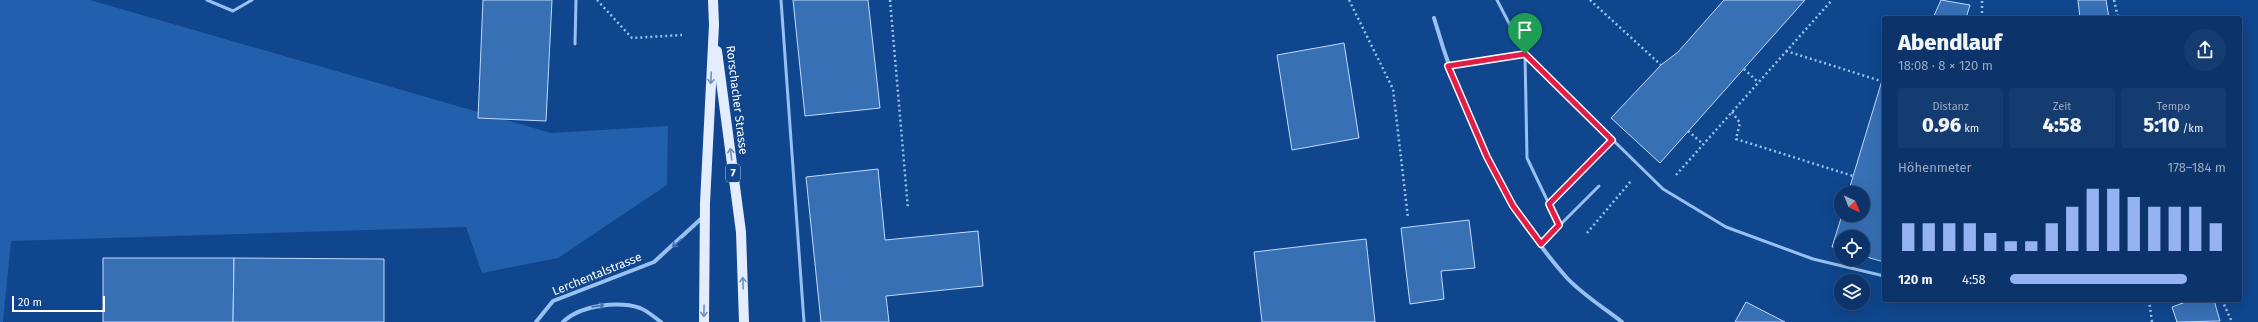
<!DOCTYPE html>
<html lang="de">
<meta charset="utf-8">
<style>
:root{--surface:#0c346a;--page:#153c70;--text:#f1f3f6;--muted:#9aaac1;--line:#2c4f7e;--accent:#95b2f1}
body{margin:0;font-family:"Fira Sans",sans-serif;background:var(--page);color:var(--text);height:100vh;display:flex;flex-direction:column;font-size:15px;white-space:nowrap}
*{box-sizing:border-box;margin:0}
p{font-size:13px;color:var(--muted)}
.icon{flex:none;width:22px;height:22px;fill:none;stroke:currentColor;stroke-width:2;stroke-linecap:round;stroke-linejoin:round}
.map{position:relative;flex:1;overflow:hidden}
.panel{position:absolute;left:1882px;top:16px;width:360px;height:286px;display:flex;flex-direction:column;background:var(--surface);border-radius:4px;box-shadow:0 4px 16px #0002,0 0 0 1px var(--line)}
.panel>*{flex:none}
.needle{width:26px;rotate:137deg}
.tools{position:absolute;left:1834px;top:186px;display:grid;gap:8px}
.tools a{display:grid;place-items:center;width:36px;height:36px;border-radius:50%;background:var(--surface);box-shadow:0 4px 16px #0002,0 0 0 1px var(--line);font-size:20px}
.scale{position:absolute;left:12px;bottom:10px;width:93px;box-sizing:border-box;padding-left:4px;border:2px solid #fff;border-top:0;font-size:11px;line-height:14px;white-space:nowrap;color:#fff;-webkit-text-stroke:3px #10468d;paint-order:stroke}
.pin{position:absolute;display:grid;place-items:center;width:34px;height:34px;color:#fff;margin:-41px -17px;border-radius:50% 50% 50% 0;rotate:-45deg;box-shadow:0 0 4px #0007}
.pin .icon{rotate:45deg}
.round{display:grid;place-items:center;flex:none;width:42px;height:42px;border-radius:21px;background:var(--page)}
.head{display:flex;align-items:center;justify-content:space-between;height:68px;padding:0 16px}
h1{font-size:22px;font-weight:800;line-height:30px}
.stats{display:grid;grid-template-columns:repeat(3,1fr);gap:6px;height:68px;padding:4px 16px}
.stats div{display:grid;align-content:center;border-radius:4px;background:var(--page);text-align:center}
.stats b{font-size:20px;font-weight:800}
.stats small{font-size:11px;font-weight:400}
.stats p{font-size:11px}
.chart{height:112px;padding:8px 16px}
.chart p{display:flex;justify-content:space-between}
.chart svg{width:100%;height:72px;margin-top:4px;stroke:var(--accent);stroke-width:6}
ul{padding:0 16px;list-style:none;font-size:13px}
li{display:grid;grid-template-columns:64px 48px 1fr;align-items:center;height:30px}
li i{height:10px;border-radius:5px;background:var(--accent)}
.map>svg:first-child{display:block}
.green{fill:#225fac}
.building{fill:#3870b6;stroke:#bfdafd}
.lines{fill:none;stroke-linecap:round;stroke-linejoin:round}
.path{stroke:#98c0f2;stroke-width:2.5;stroke-dasharray:2 3;stroke-linecap:butt}
.lane{stroke:#98c0f2;stroke-width:3}
.street{stroke:#98c0f2;stroke-width:4}
.primary{stroke:#e3edff;stroke-width:10}
.oneway{stroke:#6f91c0}
.oneway2{stroke:#4071b0}
.route-casing{stroke:#fff;stroke-width:8}
.route{stroke:#e11d48;stroke-width:5}
.labels{text-anchor:middle;dominant-baseline:central;stroke-width:3;stroke-linejoin:round;paint-order:stroke}
.shield{fill:#10468d;stroke:#b7c8dd;stroke-width:1}
.shield-label{font-size:11px;font-weight:bold;fill:#fff}
.street-label{font-size:12px;fill:#fff;stroke:#10468d}
</style>
<div class="map">
<svg width="2258" height="322" viewBox="0 0 2258 322">
<rect width="100%" height="100%" fill="#10468d"/>
<path class="green" d="M0 0H90L551 133 668 126 667 185 558 258 482 273 466 227 11 241 3 322H0Z"/>
<g class="building">
<path d="M483 0H552L546 121 478 118Z"/>
<path d="M793 0H868L880 108 805 116Z"/>
<path d="M1724 0H1805L1660 163 1611 118 1661 65 1678 52Z"/>
<path d="M1941 0 1970 5 1966 18H1933Z"/>
<path d="M2078 0H2106L2109 18H2080Z"/>
<path d="M1884 34V69H1883Z"/>
<path d="M1344 43 1359 138 1292 150 1277 55Z"/>
<path d="M1883 77H1884V262L1863 256V237H1841V250L1832 247 1842 215H1863V193H1848Z"/>
<path d="M878 169 885 240 978 231 983 286 886 296 889 322H821L806 177Z"/>
<path d="M1469 220 1475 268 1441 271 1444 299 1410 304 1401 228Z"/>
<path d="M1366 239 1375 322H1262L1254 252Z"/>
<path d="M103 258H234L233 322H103Z"/>
<path d="M234 258 384 259V322H233Z"/>
<path d="M2191 300H2214L2220 321 2177 322 2172 307Z"/>
<path d="M1746 302 1785 322H1735Z"/>
</g>
<g class="lines">
<g class="path">
<path d="M597 0 632 38 682 35"/>
<path d="M890 0 908 209"/>
<path d="M1349 0 1393 89 1408 218"/>
<path d="M1590 0 1661 65"/>
<path d="M2114 0 2118 18"/>
<path d="M1982 18V0"/>
<path d="M1786 51 1881 81"/>
<path d="M1468 63 1507 57"/>
<path d="M1744 69 1758 82"/>
<path d="M1732 112 1740 123 1736 139 1853 176"/>
<path d="M1688 131 1703 144"/>
<path d="M1676 175 1832 0"/>
<path d="M1562 191 1600 152"/>
<path d="M1587 233 1631 181"/>
<path d="M2149 300 2152 322"/>
<path d="M2222 300 2232 322"/>
</g>
<g class="lane">
<path d="M207 0 233 11 252 0"/>
<path d="M781 0 804 322"/>
<path d="M1497 0 1525 54 1663 189 1726 227 1813 259 1884 276"/>
<path d="M575 44 576 0"/>
<path d="M1525 54 1527 158 1559 225"/>
<path d="M1541 244 1599 186"/>
</g>
<g class="street">
<path d="M1434 18C1461 111 1502 205 1567 278 1582 294 1604 308 1622 322"/>
<path d="M536 322 553 301 654 262 703 217"/>
<path d="M563 322C580 305 618 301 640 308 648 311 655 318 661 322"/>
</g>
<g class="primary">
<path d="M717 51 741 232 744 322"/>
<path d="M704 322 705 203 714 25 713 0"/>
</g>
</g>
<defs><path id="oneway-shaft" d="M-6 0H5M1.5-3L5.5 0L1.5 3" fill="none" stroke-width="1.6" stroke-linecap="round" stroke-linejoin="round"/></defs>
<g class="oneway">
<use href="#oneway-shaft" transform="translate(711 78) rotate(93)"/>
<use href="#oneway-shaft" transform="translate(731 154) rotate(-97)"/>
<use href="#oneway-shaft" transform="translate(743 283) rotate(-92)"/>
<use href="#oneway-shaft" transform="translate(704 311) rotate(91)"/>
</g>
<g class="oneway2">
<use href="#oneway-shaft" transform="translate(677 243) rotate(139)"/>
<use href="#oneway-shaft" transform="translate(598 306) rotate(-8)"/>
</g>
<g class="lines">
<g class="route-casing">
<path id="route" d="M1525 54 1612 140 1549 204 1559 225 1541 244 1513 206 1487 157 1448 66Z"/>
</g>
<use href="#route" class="route"/>
</g>
<g class="labels">
<rect class="shield" x="726" y="164" width="14" height="18" rx="3"/>
<g class="shield-label">
<text x="733" y="173">7</text>
</g>
<g class="street-label">
<text transform="translate(737 100) rotate(83)">Rorschacher Strasse</text>
<text transform="translate(597 274) rotate(-22)">Lerchentalstrasse</text>
</g>
</g>
</svg>
<div class="tools">
<a><svg class="needle" viewBox="-14 -14 28 28"><path d="M0-13l5 13h-10z" fill="#e53935"/><path d="M0 13l5-13h-10z" fill="#9aaac1"/></svg></a>
<a><svg class="icon" aria-label="locate" viewBox="0 0 24 24"><circle cx="12" cy="12" r="6"/><path d="M12 2v4M12 18v4M2 12h4M18 12h4"/></svg></a>
<a><svg class="icon" aria-label="layers" viewBox="0 0 24 24"><path d="M12 4l9 5-9 5-9-5zM3 14l9 5 9-5"/></svg></a>
</div>
<div class="scale">20 m</div>
<div class="pin" style="left:1525px;top:54px;background:#1e9e55"><svg class="icon" aria-label="arrive" viewBox="0 0 24 24"><path d="M6 21V4h12l-3 4 3 4H6"/></svg></div>
<section class="panel">
<div class="head"><div><h1>Abendlauf</h1><p>18:08 · 8 × 120 m</p></div><a class="round"><svg class="icon" aria-label="share" viewBox="0 0 24 24"><path d="M12 15V3M7 8l5-5 5 5M5 13v7h14v-7"/></svg></a></div>
<div class="stats">
<div><p>Distanz</p><b>0.96<small> km</small></b></div>
<div><p>Zeit</p><b>4:58</b></div>
<div><p>Tempo</p><b>5:10<small> /km</small></b></div>
</div>
<div class="chart"><p><span>Höhenmeter</span>178–184 m</p>
<svg viewBox="0 0 160 44" preserveAspectRatio="none"><path d="M5 44V27M15 44V27M25 44V27M35 44V27M45 44V33M55 44V38M65 44V38M75 44V27M85 44V17M95 44V6M105 44V6M115 44V11M125 44V17M135 44V17M145 44V17M155 44V27"/></svg>
</div>
<ul>
<li><b>120 m</b>4:58<i style="width:82%"></i></li>
</ul>
</section>
</div>
